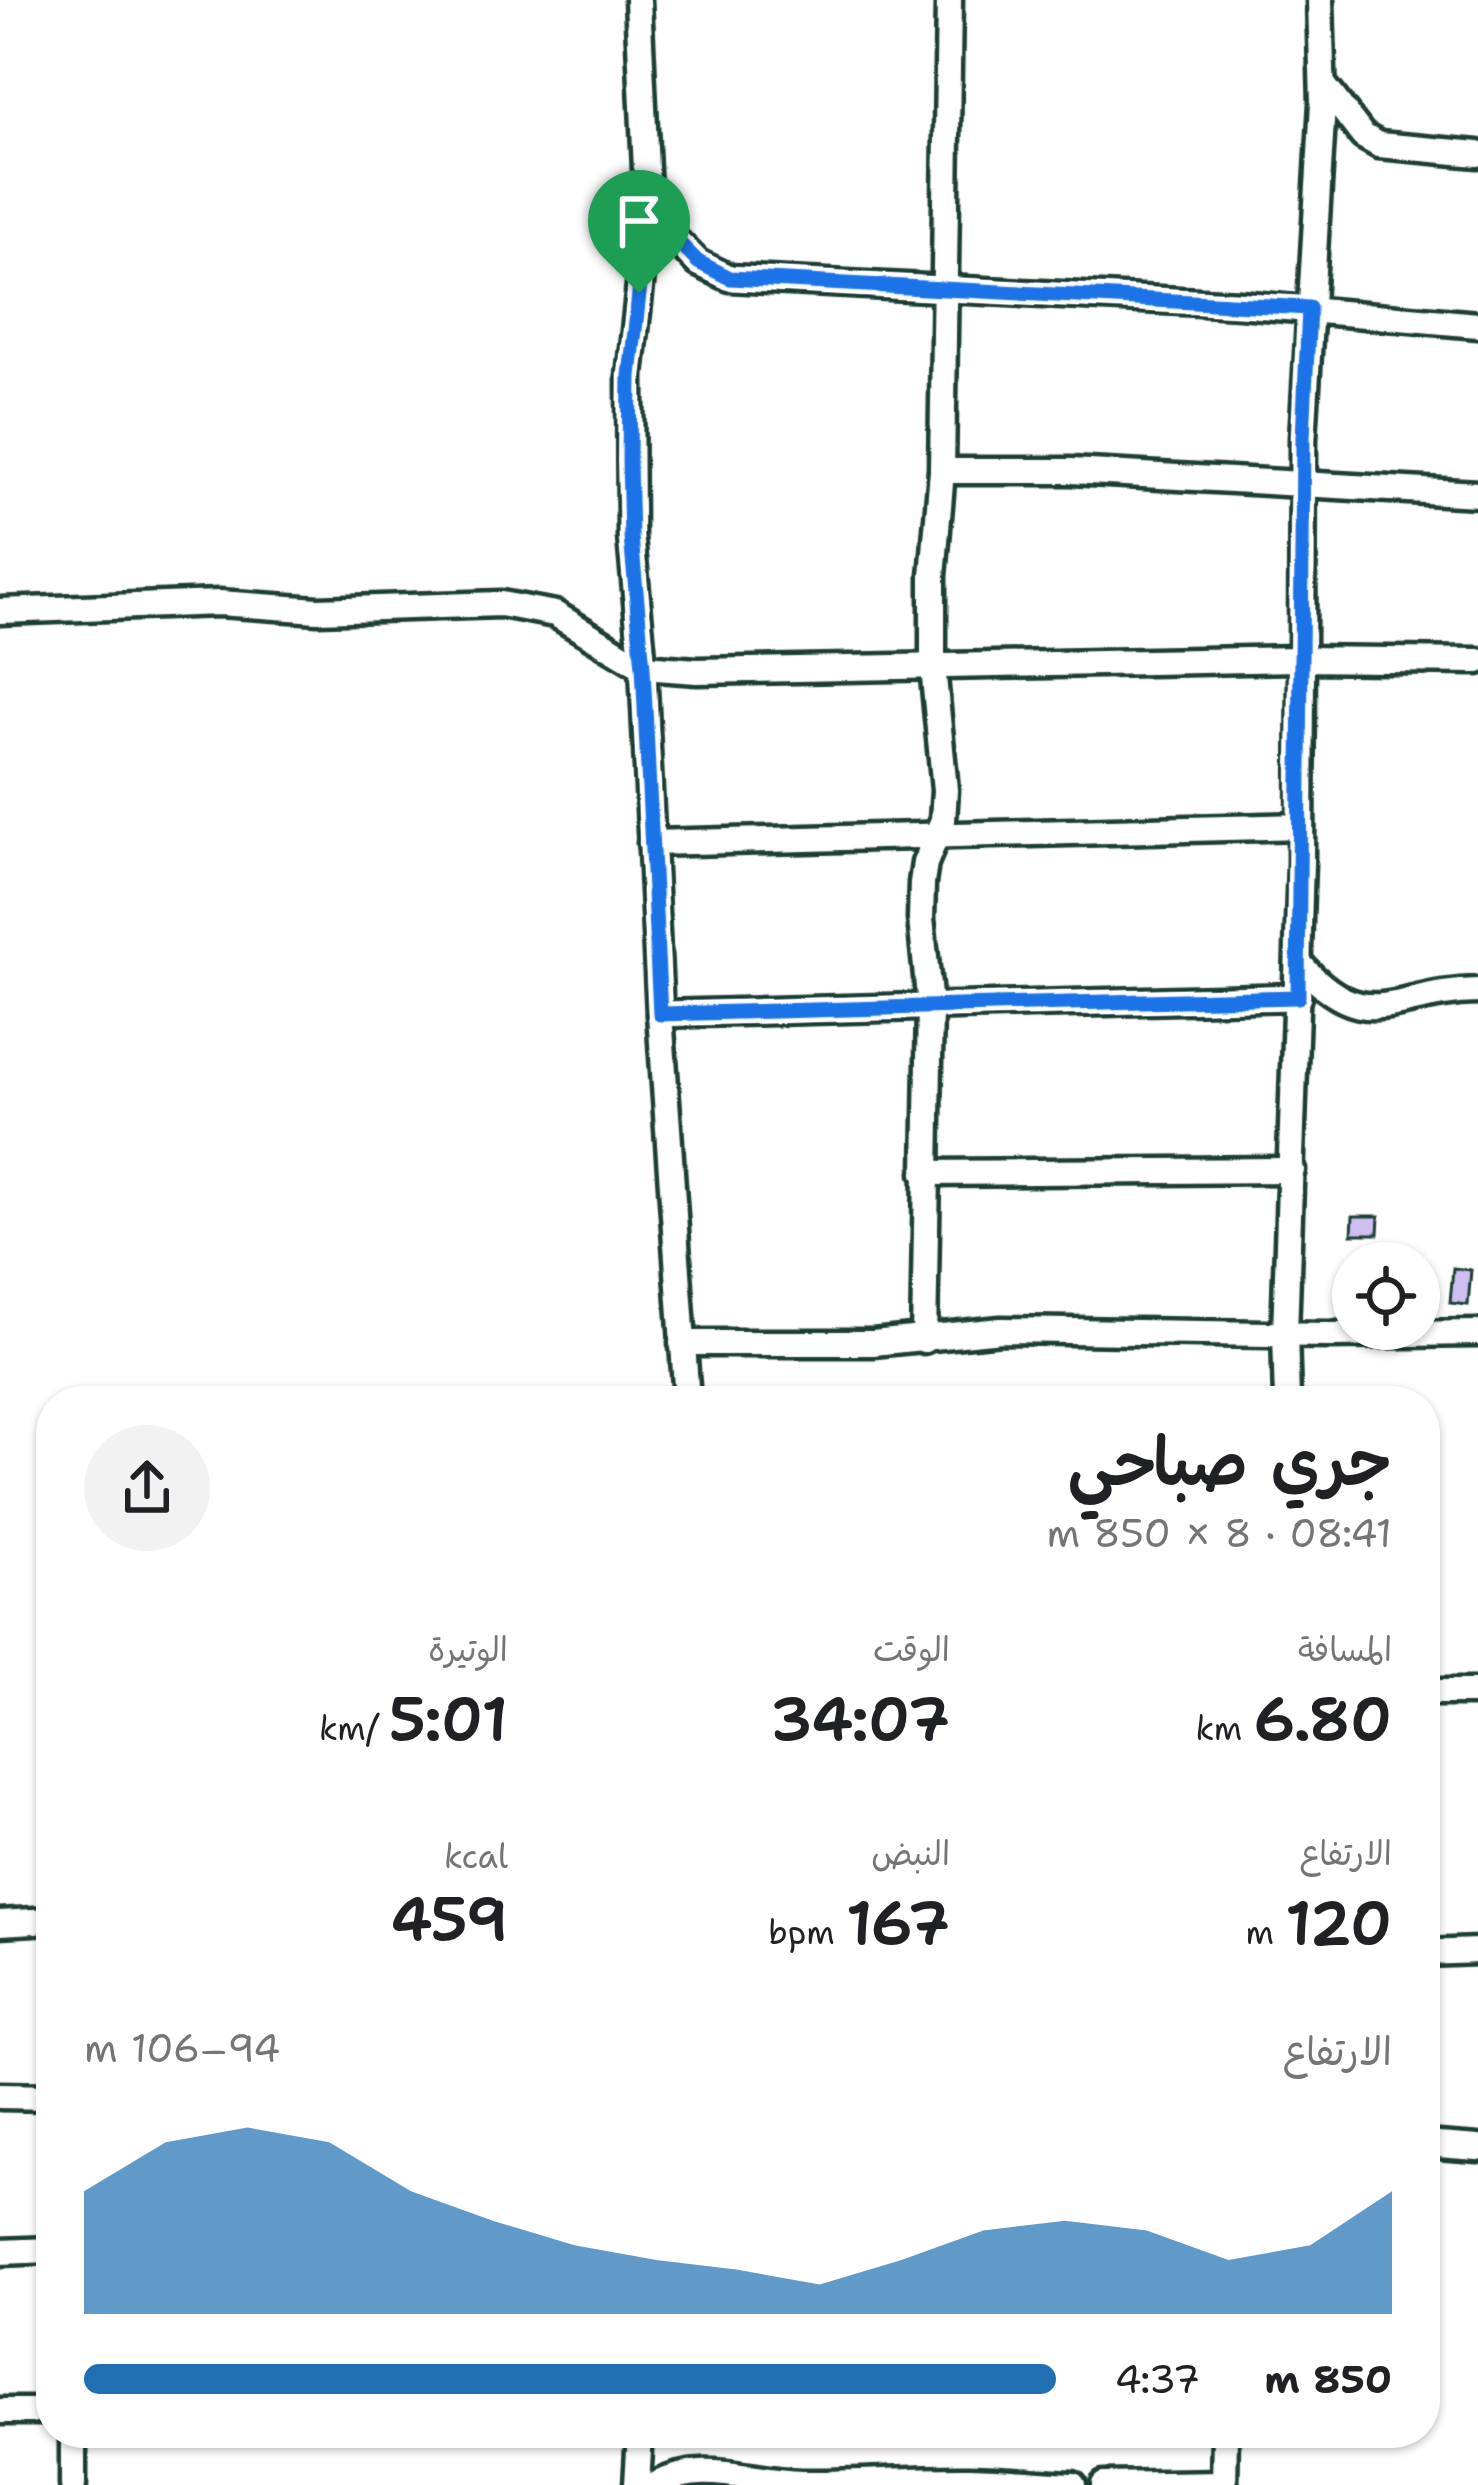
<!DOCTYPE html>
<html lang="ar">
<meta charset="utf-8">
<style>
:root{--surface:#fff;--page:#f2f2f2;--text:#202124;--muted:#757577;--accent:#1f6fb2}
body{margin:0;font-family:"Shantell Sans","Playpen Sans Arabic",sans-serif;background:var(--page);color:var(--text);direction:rtl;height:100vh;display:flex;flex-direction:column;font-size:45px;white-space:nowrap}
*{box-sizing:border-box;margin:0}
p{font-size:39px;color:var(--muted)}
.icon{flex:none;width:66px;height:66px;fill:none;stroke:currentColor;stroke-width:2;stroke-linecap:round;stroke-linejoin:round}
.map{position:relative;flex:1;overflow:hidden;direction:ltr}
.side{position:absolute;left:36px;top:1386px;width:1404px;height:1062px;display:flex;flex-direction:column;background:var(--surface);border-radius:48px;box-shadow:0 3px 9px #0004;direction:rtl}
.side>*{flex:none}
.tools{position:absolute;left:1332px;top:1242px;display:grid;gap:24px}
.tools a{display:grid;place-items:center;width:108px;height:108px;border-radius:50%;background:var(--surface);box-shadow:0 3px 9px #0004;font-size:60px}
.pin{position:absolute;display:grid;place-items:center;width:102px;height:102px;color:#fff;margin:-123px -51px;border-radius:50% 50% 50% 0;rotate:-45deg;box-shadow:0 0 12px #0007}
.pin .icon{rotate:45deg}
.round{display:grid;place-items:center;flex:none;width:126px;height:126px;border-radius:63px;background:var(--page)}
.headline{display:flex;align-items:center;justify-content:space-between;height:204px;padding:0 48px}
h1{font-size:66px;font-weight:600;line-height:90px}
.figures{display:grid;grid-template-columns:repeat(3,1fr);gap:18px;height:204px;padding:12px 48px}
.figures div{display:grid;align-content:center}
.figures b{font-size:60px;font-weight:600}
.figures small{font-size:33px;font-weight:400}
.figures p{font-size:33px}
.chart{height:336px;padding:24px 48px}
.chart p{display:flex;justify-content:space-between}
.chart svg{width:100%;height:216px;margin-top:12px;fill:var(--accent);opacity:.7}
ul{padding:0 48px;list-style:none;font-size:39px}
li{display:grid;grid-template-columns:192px 144px 1fr;align-items:center;height:90px}
li i{height:30px;border-radius:15px;background:var(--accent)}
.map>svg:first-child{display:block}
.building{fill:#cebff0;stroke:#1f3d34;stroke-width:3}
.lines{fill:none;stroke-linecap:round;stroke-linejoin:round}
.street-casing{stroke:#1f3d34;stroke-width:33}
.street{stroke:#fff;stroke-width:24}
.route-casing{stroke:#fff;stroke-width:24}
.route{stroke:#1a73e8;stroke-width:15}
</style>
<div class="map">
<svg width="1478" height="2485" viewBox="0 0 1478 2485">
<rect width="100%" height="100%" fill="#fff"/>
<filter id="ink" filterUnits="userSpaceOnUse"><feTurbulence type="fractalNoise" baseFrequency=".00833" numOctaves="2"/><feDisplacementMap in="SourceGraphic" scale="24" xChannelSelector="R" yChannelSelector="G"/><feConvolveMatrix kernelMatrix="1 2 1 2 8 2 1 2 1" color-interpolation-filters="sRGB"/></filter>
<g filter="url(#ink)">
<g class="building">
<path d="M1353 1216H1379L1378 1234H1352Z"/>
<path d="M1453 1268 1471 1270 1468 1305 1450 1303Z"/>
</g>
<g class="lines">
<g class="street-casing">
<g id="street">
<path d="M638 0 648 212 630 376 631 537 643 667 660 1014 687 1401"/>
<path d="M1323 84 1363 136 1379 145 1478 154"/>
<path d="M648 212 698 263 730 278 1240 304 1478 325"/>
<path d="M942 471H1071L1478 494"/>
<path d="M0 611 219 603 318 610 501 604 555 614 643 667 697 671 1300 659 1478 661"/>
<path d="M651 843 1301 826"/>
<path d="M1299 963C1367 1039 1393 992 1478 991"/>
<path d="M660 1014 1298 997"/>
<path d="M925 1173 1292 1170"/>
<path d="M924 1340 930 1006 921 919 922 883 925 863 943 820 945 790 933 667V576L942 471 949 0"/>
<path d="M682 1343H873L1001 1330 1330 1335 1478 1333"/>
<path d="M1287 1401 1285 1333 1301 863 1303 438 1323 103 1320 0"/>
<path d="M1425 1692H1478"/>
<path d="M0 1923 51 1920"/>
<path d="M1425 1953 1478 1951"/>
<path d="M0 2096 51 2097"/>
<path d="M1425 2144 1478 2148"/>
<path d="M0 2252 51 2250"/>
<path d="M0 2411H51"/>
<path d="M73 2433V2485"/>
<path d="M637 2485 640 2433"/>
<path d="M655 2485C705 2459 749 2482 801 2483 857 2484 913 2478 970 2479 1004 2480 1038 2483 1073 2485"/>
<path d="M1104 2485 1224 2483"/>
<path d="M1224 2485 1225 2433"/>
</g>
</g>
<use href="#street" class="street"/>
</g>
</g>
<g class="lines" filter="url(#ink)">
<g class="route-casing">
<path id="route" d="M648 212 698 262 730 278 1309 308 1303 438 1298 997 660 1014 643 667 631 537 629 461 630 376Z"/>
</g>
<use href="#route" class="route"/>
</g>
</svg>
<div class="tools">
<a><svg class="icon" aria-label="locate" viewBox="0 0 24 24"><circle cx="12" cy="12" r="6"/><path d="M12 2v4M12 18v4M2 12h4M18 12h4"/></svg></a>
</div>
<div class="pin" style="left:639px;top:293px;background:#1e9e55"><svg class="icon" aria-label="arrive" viewBox="0 0 24 24"><path d="M6 21V4h12l-3 4 3 4H6"/></svg></div>
<section class="side">
<div class="headline"><div><h1>جري صباحي</h1><p>08:41 · 8 × 850 m</p></div><a class="round"><svg class="icon" aria-label="share" viewBox="0 0 24 24"><path d="M12 15V3M7 8l5-5 5 5M5 13v7h14v-7"/></svg></a></div>
<div class="figures">
<div><p>المسافة</p><b>6.80<small> km</small></b></div>
<div><p>الوقت</p><b>34:07</b></div>
<div><p>الوتيرة</p><b>5:01<small> /km</small></b></div>
</div>
<div class="figures">
<div><p>الارتفاع</p><b>120<small> m</small></b></div>
<div><p>النبض</p><b>167<small> bpm</small></b></div>
<div><p>kcal</p><b>459</b></div>
</div>
<div class="chart"><p><span>الارتفاع</span>94–106 m</p>
<svg viewBox="0 0 160 44" preserveAspectRatio="none"><path d="M0 44V19L10 9L20 6L30 9L40 19L50 25L60 30L70 33L80 35L90 38L100 33L110 27L120 25L130 27L140 33L150 30L160 19V44z"/></svg>
</div>
<ul>
<li><b>850 m</b>4:37<i style="width:100%"></i></li>
</ul>
</section>
</div>
